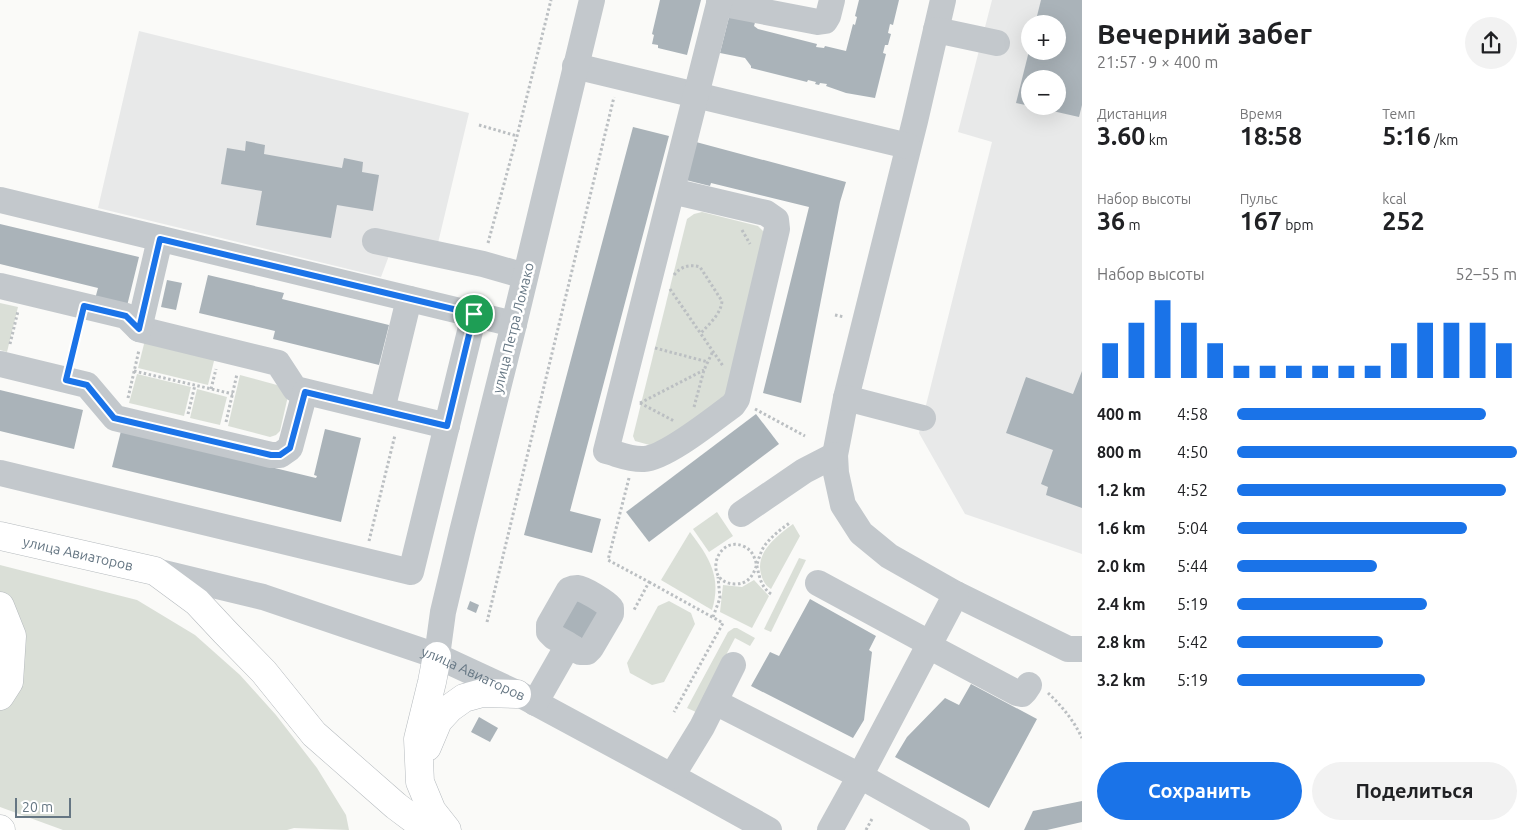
<!DOCTYPE html>
<html lang="ru">
<meta charset="utf-8">
<style>
:root{--surface:#fff;--page:#f2f2f2;--text:#202124;--muted:#757577;--accent:#1a73e8}
body{margin:0;font-family:Ubuntu,sans-serif;background:var(--page);color:var(--text);height:100vh;display:flex;flex-direction:column;font-size:19px;white-space:nowrap}
*{box-sizing:border-box;margin:0}
p{font-size:16px;color:var(--muted)}
.icon{flex:none;width:28px;height:28px;fill:none;stroke:currentColor;stroke-width:2;stroke-linecap:round;stroke-linejoin:round}
.map{position:relative;flex:1;overflow:hidden}
.sheet{display:flex;flex-direction:column;background:var(--surface);width:450px}
.sheet>*{flex:none}
.buttons{position:absolute;left:1021px;top:15px;display:grid;gap:10px}
.buttons a{display:grid;place-items:center;width:45px;height:45px;border-radius:50%;background:var(--surface);box-shadow:0 5px 20px #0002;font-size:25px}
.scale{position:absolute;left:15px;bottom:12px;width:56px;box-sizing:border-box;padding-left:5px;border:2px solid #657683;border-top:0;font-size:14px;line-height:18px;white-space:nowrap;color:#657683;-webkit-text-stroke:4px #fff;paint-order:stroke}
.pin{position:absolute;display:grid;place-items:center;width:42px;height:42px;color:#fff;margin:-21px;border:2px solid #fff;border-radius:50%;box-shadow:0 1px 5px #0007}
.round{display:grid;place-items:center;flex:none;width:52px;height:52px;border-radius:26px;background:var(--page)}
.head{display:flex;align-items:center;justify-content:space-between;height:85px;padding:0 15px}
h1{font-size:28px;font-weight:600;line-height:38px}
.figures{display:grid;grid-template-columns:repeat(3,1fr);gap:8px;height:85px;padding:5px 15px}
.figures div{display:grid;align-content:center}
.figures b{font-size:25px;font-weight:600}
.figures small{font-size:14px;font-weight:400}
.figures p{font-size:14px}
.chart{height:140px;padding:10px 15px}
.chart p{display:flex;justify-content:space-between}
.chart svg{width:100%;height:90px;margin-top:5px;stroke:var(--accent);stroke-width:6}
.button{display:flex;gap:10px;margin-top:auto;padding:10px 15px}
.button a{flex:1;height:58px;border-radius:30px;background:var(--accent);color:#fff;font-size:20px;font-weight:600;line-height:58px;text-align:center}
.button a+a{background:var(--page);color:var(--text)}
ul{padding:0 15px;list-style:none;font-size:16px}
li{display:grid;grid-template-columns:80px 60px 1fr;align-items:center;height:38px}
li i{height:12px;border-radius:6px;background:var(--accent)}
main{display:flex;flex:1;min-height:0}
.map>svg:first-child{display:block}
.built{fill:#e8e9e9;fill-rule:evenodd}
.green{fill:#dadfd7}
.building{fill:#aab3b9}
.lines{fill:none;stroke-linecap:round;stroke-linejoin:round}
.major-casing{stroke:#b5babe;stroke-width:29}
.path{stroke:#bbbfc2;stroke-width:3;stroke-dasharray:2.5 2.5;stroke-linecap:butt}
.minor{stroke:#c3c8cc;stroke-width:26}
.major{stroke:#fff;stroke-width:28}
.route-casing{stroke:#fff;stroke-width:10}
.route{stroke:#1a73e8;stroke-width:6}
.labels{text-anchor:middle;dominant-baseline:central;stroke-width:5;stroke-linejoin:round;paint-order:stroke}
.street-label{font-size:14px;fill:#657683;stroke:#fff}
</style>
<main>
<div class="map">
<svg width="1082" height="830" viewBox="0 0 1082 830">
<rect width="100%" height="100%" fill="#fafaf8"/>
<g class="built">
<path d="M992 0H1082V554L965 514 919 433 992 142 958 132ZM1030 24H1058V51H1030ZM1030 79H1058V106H1030Z"/>
<path d="M139 31 469 113 433 264 390 253 381 277 98 208Z"/>
</g>
<g class="green">
<path d="M702 212 758 226 763 231 765 236 730 398 657 447 635 441 633 436 687 219 694 214Z"/>
<path d="M0 303 18 307 7 352 0 350Z"/>
<path d="M145 340 215 357 208 385 138 368Z"/>
<path d="M137 374 191 387 184 416 129 403Z"/>
<path d="M240 375 277 385 288 396 280 431 276 435 270 437 228 426Z"/>
<path d="M197 389 227 397 220 425 190 418Z"/>
<path d="M717 512 733 536 709 552 693 529Z"/>
<path d="M793 524 800 536 771 589C765 585 763 581 761 574 755 552 777 536 793 524Z"/>
<path d="M690 532C709 557 722 577 712 610L661 580Z"/>
<path d="M799 558 806 560 771 632 764 629Z"/>
<path d="M0 565 137 600 195 635 240 675 276 715 317 768 346 815 349 830 294 828 287 830H63L0 807Z"/>
<path d="M754 580 769 596 752 628 720 612 723 585 742 587Z"/>
<path d="M669 601 691 613 695 624 664 682 652 685 630 673 627 663 658 606Z"/>
<path d="M734 628H737L755 638 750 646 735 638 696 712 687 708 728 632Z"/>
</g>
<g class="building">
<path d="M660 0H701L687 55 658 48V45L652 44 654 35 652 34Z"/>
<path d="M859 0H899L893 25 890 24 888 33 891 34 888 45H885L883 53 886 54 875 98 846 93 826 86 827 84 820 83 819 85 815 84 816 82 808 80 807 82 751 68V66L745 58 720 53 730 13 756 19 754 26 758 29 817 44 816 47 824 48 825 46 846 51 853 24 855 25 857 17 855 16Z"/>
<path d="M1041 0H1082V105L1079 117 1035 107 1058 106V79H1030V106L1016 103 1029 51H1058V24H1035Z"/>
<path d="M633 127 669 136 570 511 601 519 592 553 524 535Z"/>
<path d="M246 141 265 145 264 154 342 168 344 158 363 162 362 172 379 175 373 211 337 205 331 238 256 225 262 191 221 184 227 148 245 151Z"/>
<path d="M696 142 846 182 840 202 801 403 763 393 809 207 711 183 710 186 686 180Z"/>
<path d="M0 224 139 257 127 306 95 299 98 288 0 264Z"/>
<path d="M208 275 284 293 282 299 389 325 379 365 273 339 275 331 199 313Z"/>
<path d="M167 280 182 283 176 310 161 307Z"/>
<path d="M1082 371V508L1046 495 1048 487 1041 484 1053 450 1006 433 1026 377 1073 394Z"/>
<path d="M0 390 83 410 74 449 0 431Z"/>
<path d="M756 414 779 444 649 542 626 512Z"/>
<path d="M325 429 361 438 341 522 112 467 121 431 316 478 317 476 314 475Z"/>
<path d="M576 594 601 607 583 639 559 626Z"/>
<path d="M810 599 876 636 869 650 872 652 864 720 853 738 751 686 770 652 779 656Z"/>
<path d="M470 601 479 605 476 613 467 609Z"/>
<path d="M971 684 1037 719 989 808 895 757 907 737 945 698 959 705Z"/>
<path d="M479 717 498 728 490 742 471 732Z"/>
<path d="M1082 801V822L1047 830H1024L1033 811Z"/>
</g>
<g class="lines">
<g class="major-casing">
<g id="major">
<path id="s2" d="M0 536 155 571 197 602 225 632 264 672 314 734 396 806 428 830"/>
<path d="M0 606 12 636 9 682 0 696"/>
<path d="M437 656 432 682 418 739 420 782 432 811 447 830"/>
<path d="M427 747 438 721 450 708 464 698 482 693 517 694"/>
<path d="M0 829 1 830"/>
</g>
</g>
<g class="path">
<path d="M479 125 517 136"/>
<path d="M742 230 750 244"/>
<path d="M488 243 517 136 551 0"/>
<path d="M674 275C681 266 690 264 700 267L722 301C721 314 709 324 701 333"/>
<path d="M670 289 723 366"/>
<path d="M835 315 844 317"/>
<path d="M10 344 18 311"/>
<path d="M655 348 708 362"/>
<path d="M72 359 80 326"/>
<path d="M134 371 233 394"/>
<path d="M211 389 216 369"/>
<path d="M128 398 139 350"/>
<path d="M640 403 704 370"/>
<path d="M640 403 674 421"/>
<path d="M694 407 704 370 713 351"/>
<path d="M755 409 805 436"/>
<path d="M188 414 195 385"/>
<path d="M226 422 237 374"/>
<path d="M629 478 608 560 649 582 634 610"/>
<path d="M369 541 395 435"/>
<path d="M649 582 723 623 674 712"/>
<path d="M771 594C752 581 763 554 743 546 716 535 702 583 735 584 758 584 755 559 765 545 772 536 781 529 791 522"/>
<path d="M713 617 720 598 718 577"/>
<path d="M487 622 614 97"/>
<path d="M1048 693C1062 706 1074 721 1082 738"/>
<path d="M866 830 873 817"/>
</g>
<g class="minor">
<path d="M943 0 915 121 846 398 835 455 836 473 843 505 861 533 889 556 956 594 1068 649H1082"/>
<path d="M719 3 818 22 825 21 828 16 832 0"/>
<path d="M936 30 997 43"/>
<path d="M575 66 908 146"/>
<path d="M672 191 766 213 776 220 777 229 737 399 733 405C714 419 666 458 644 459 631 460 618 454 606 451L720 0"/>
<path d="M0 200 514 324"/>
<path d="M375 241 483 264 525 276"/>
<path d="M0 286 126 316 139 329 278 363 295 389 447 426"/>
<path d="M139 329 160 239"/>
<path d="M0 364 87 385 115 418 271 455H280L290 448 305 392"/>
<path d="M846 398 923 418"/>
<path d="M382 410 409 299"/>
<path d="M0 473 411 572 474 315"/>
<path d="M741 514 804 471 835 455"/>
<path id="s1" d="M155 571 263 597 437 656 521 695 686 784 769 830"/>
<path d="M818 583 929 643 938 651 1017 693 1022 694 1025 691 1029 685"/>
<path d="M437 656 443 612 462 532 514 324 592 0"/>
<path d="M715 702 860 776 957 830"/>
<path d="M535 703 563 654 567 644 554 637 549 632V625L569 590C573 588 573 588 577 588 585 589 606 602 611 608V614L591 648 587 652H580L567 644"/>
<path d="M672 776 702 727 733 665"/>
<path d="M830 830 860 776 956 594"/>
</g>
<use href="#major" class="major"/>
</g>
<g class="lines">
<g class="route-casing">
<path id="route" d="M160 239 474 314 447 426 305 392 290 448 280 455H271L114 418 87 385 66 380 84 306 126 316 139 329Z"/>
</g>
<use href="#route" class="route"/>
</g>
<g class="labels">
<g class="street-label">
<text transform="translate(513 328) rotate(-76)">улица Петра Ломако</text>
<text stroke="none"><textPath href="#s2" startOffset="80">улица Авиаторов</textPath></text>
<text stroke="none"><textPath href="#s1" startOffset="335">улица Авиаторов</textPath></text>
</g>
</g>
</svg>
<div class="buttons">
<a>+</a>
<a>−</a>
</div>
<div class="scale">20 m</div>
<div class="pin" style="left:474px;top:314px;background:#1e9e55"><svg class="icon" aria-label="arrive" viewBox="0 0 24 24"><path d="M6 21V4h12l-3 4 3 4H6"/></svg></div>
</div>
<section class="sheet">
<div class="head"><div><h1>Вечерний забег</h1><p>21:57 · 9 × 400 m</p></div><a class="round"><svg class="icon" aria-label="share" viewBox="0 0 24 24"><path d="M12 15V3M7 8l5-5 5 5M5 13v7h14v-7"/></svg></a></div>
<div class="figures">
<div><p>Дистанция</p><b>3.60<small> km</small></b></div>
<div><p>Время</p><b>18:58</b></div>
<div><p>Темп</p><b>5:16<small> /km</small></b></div>
</div>
<div class="figures">
<div><p>Набор высоты</p><b>36<small> m</small></b></div>
<div><p>Пульс</p><b>167<small> bpm</small></b></div>
<div><p>kcal</p><b>252</b></div>
</div>
<div class="chart"><p><span>Набор высоты</span>52–55 m</p>
<svg viewBox="0 0 160 44" preserveAspectRatio="none"><path d="M5 44V27M15 44V17M25 44V6M35 44V17M45 44V27M55 44V38M65 44V38M75 44V38M85 44V38M95 44V38M105 44V38M115 44V27M125 44V17M135 44V17M145 44V17M155 44V27"/></svg>
</div>
<ul>
<li><b>400 m</b>4:58<i style="width:89%"></i></li>
<li><b>800 m</b>4:50<i style="width:100%"></i></li>
<li><b>1.2 km</b>4:52<i style="width:96%"></i></li>
<li><b>1.6 km</b>5:04<i style="width:82%"></i></li>
<li><b>2.0 km</b>5:44<i style="width:50%"></i></li>
<li><b>2.4 km</b>5:19<i style="width:68%"></i></li>
<li><b>2.8 km</b>5:42<i style="width:52%"></i></li>
<li><b>3.2 km</b>5:19<i style="width:67%"></i></li>
</ul>
<div class="button"><a>Сохранить</a><a>Поделиться</a></div>
</section>
</main>
